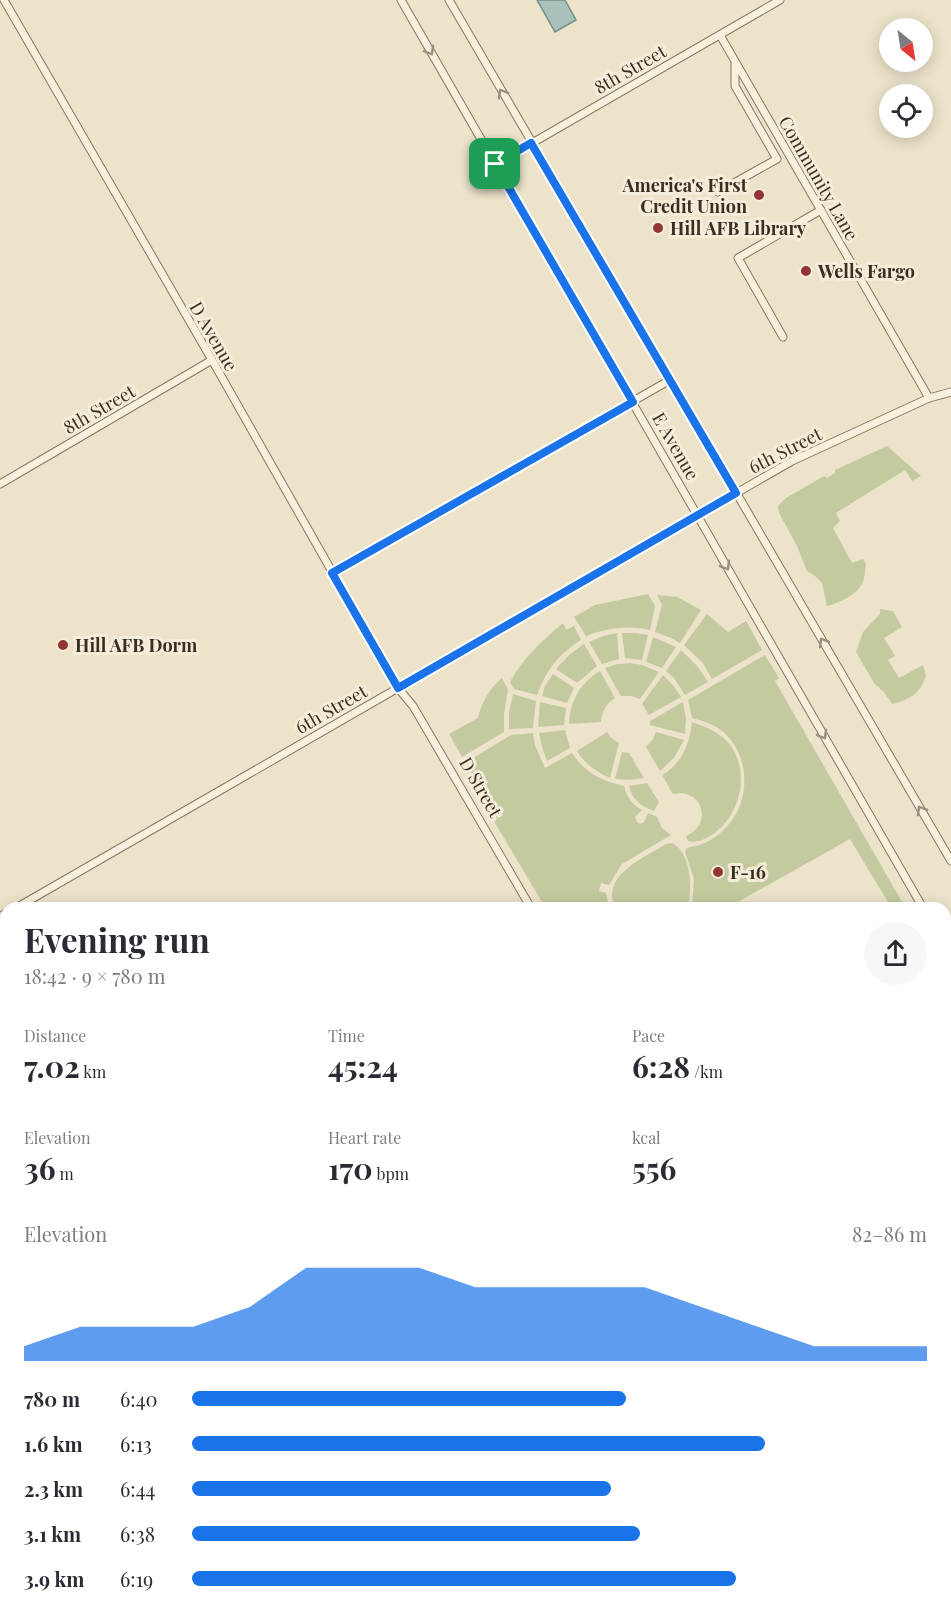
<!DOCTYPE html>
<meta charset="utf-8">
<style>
:root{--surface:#fff;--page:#f7f7f7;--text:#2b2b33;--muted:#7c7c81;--accent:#1a73e8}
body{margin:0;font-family:"Playfair Display",serif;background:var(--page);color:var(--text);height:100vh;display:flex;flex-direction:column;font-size:22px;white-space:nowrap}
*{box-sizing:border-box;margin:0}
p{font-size:20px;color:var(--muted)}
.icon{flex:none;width:33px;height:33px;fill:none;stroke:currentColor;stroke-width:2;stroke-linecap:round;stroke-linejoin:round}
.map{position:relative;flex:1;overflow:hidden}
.panel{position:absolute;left:0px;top:902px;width:951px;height:712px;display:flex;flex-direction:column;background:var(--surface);border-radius:18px 18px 0 0;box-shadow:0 3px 15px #0003}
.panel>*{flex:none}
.needle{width:39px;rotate:150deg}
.tools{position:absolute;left:879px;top:18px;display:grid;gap:12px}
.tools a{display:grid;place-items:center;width:54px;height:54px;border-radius:50%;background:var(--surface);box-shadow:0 3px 15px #0003;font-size:30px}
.pin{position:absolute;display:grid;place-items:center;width:51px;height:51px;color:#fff;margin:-26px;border-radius:12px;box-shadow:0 3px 9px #0006}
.round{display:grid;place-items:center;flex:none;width:63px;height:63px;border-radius:32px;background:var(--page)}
.head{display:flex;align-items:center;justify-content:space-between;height:102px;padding:0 24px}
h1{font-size:33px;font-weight:700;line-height:45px}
.stats{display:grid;grid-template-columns:repeat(3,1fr);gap:9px;height:102px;padding:6px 24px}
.stats div{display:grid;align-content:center}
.stats b{font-size:30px;font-weight:700}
.stats small{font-size:16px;font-weight:400}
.stats p{font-size:16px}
.chart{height:168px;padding:12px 24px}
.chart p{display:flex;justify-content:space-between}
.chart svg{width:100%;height:108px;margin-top:6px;fill:var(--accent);opacity:.7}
ul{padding:0 24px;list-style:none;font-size:20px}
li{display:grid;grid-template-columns:96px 72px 1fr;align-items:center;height:45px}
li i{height:15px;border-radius:8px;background:var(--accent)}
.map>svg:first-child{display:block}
.green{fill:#c3ca9f}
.water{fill:#aac1bb;stroke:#718f88;stroke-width:1.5}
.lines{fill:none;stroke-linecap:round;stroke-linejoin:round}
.service-casing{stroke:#877660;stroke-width:9}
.minor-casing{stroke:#877660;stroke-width:16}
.secondary-casing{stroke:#6a5743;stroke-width:20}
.service{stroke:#f7f0dd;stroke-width:7}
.minor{stroke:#f7f0dd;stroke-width:14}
.secondary{stroke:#f7f0dd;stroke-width:18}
.oneway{stroke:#988f80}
.route-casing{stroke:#fff;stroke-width:12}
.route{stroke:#1a73e8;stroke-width:8}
.poi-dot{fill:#923634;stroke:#f4edd9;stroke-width:2}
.labels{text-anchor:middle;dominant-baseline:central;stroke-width:6;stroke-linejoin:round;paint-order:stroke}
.street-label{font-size:18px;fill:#392e22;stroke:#f4edd9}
.poi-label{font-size:18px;font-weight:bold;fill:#392e22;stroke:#f4edd9;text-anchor:start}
</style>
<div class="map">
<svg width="951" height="1613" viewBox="0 0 951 1613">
<rect width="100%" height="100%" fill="#ece3ca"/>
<g class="green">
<path d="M887 446 921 476 912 481 905 470 836 513 840 521 833 528 852 563 863 559 866 564C865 570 865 578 862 584 856 595 839 603 827 606L822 583 815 576 807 571 797 546 779 513 778 506 786 498 824 476 827 478 835 473V470Z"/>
<path d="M648 594 655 606 650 630C627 625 608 628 586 636L574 617 595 605Z"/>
<path d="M657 595 677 597 701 610 680 643 671 638 655 632 662 605Z"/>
<path d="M880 609 893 611 902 627 884 638 895 656 888 660 899 678 923 665 926 676C921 692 909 701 892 704L884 692 874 683 856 652 863 632 880 614Z"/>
<path d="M707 614 728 632 746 621 762 650 712 679 703 663 684 645Z"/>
<path d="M563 623 566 630 574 626 581 640C558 655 547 669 537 695L514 689 510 682C523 658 542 641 563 623Z"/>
<path d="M617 633 619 659 602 664 589 642 603 636Z"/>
<path d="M622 633H636L648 635 642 660 625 658Z"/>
<path d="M653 637 676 647 662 668 646 662Z"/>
<path d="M584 644 597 666 577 683 556 669 569 655Z"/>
<path d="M681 650 698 667 708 682 685 695 674 678 666 671Z"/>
<path d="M765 655 779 678 775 681 905 907H891L850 839 729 907H692L694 879 685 852 686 849C690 846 694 847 699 845 710 842 722 833 729 824 752 797 749 753 722 731 713 724 703 721 692 718L688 700Z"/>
<path d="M630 663 642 665 659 672 640 699 631 696H621L605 668 618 664Z"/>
<path d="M600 671 615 698C606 704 602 711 601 722L569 724C570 701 580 683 600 671Z"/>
<path d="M553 674 574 688 567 703 542 696 545 686Z"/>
<path d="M663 675 673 685 681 697 649 715 642 704Z"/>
<path d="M502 678 508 690 504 714V732L462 757 449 734 478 718C481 703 490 688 502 678Z"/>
<path d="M513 694 536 701 533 728 509 729V713Z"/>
<path d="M540 702 566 708 564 725 538 727Z"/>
<path d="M683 702 686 719 685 734 650 725V721Z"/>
<path d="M692 722C706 727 722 733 731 746 751 775 739 819 710 836 703 840 697 843 688 841L686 836C714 824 702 787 673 794L662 775C682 764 690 743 692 722Z"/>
<path d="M565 730 570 748 547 761 542 747 539 733Z"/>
<path d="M607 732 610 737 619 743 610 778C596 772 585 764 577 751Z"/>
<path d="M656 732 684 740 674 758 660 771 646 747 653 739Z"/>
<path d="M533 733 535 745 545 768 572 753C585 773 602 781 624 786 627 798 632 804 642 810L635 817 637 822 640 824 644 822 648 813 657 817 662 828 671 835 622 864 609 885 601 883 599 891 606 893 609 907H545L488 811 489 803 465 763 511 735Z"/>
<path d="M622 752 629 753 644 778 630 780 615 779Z"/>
<path d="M647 783 659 802 654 811C641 806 632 800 629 786Z"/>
<path d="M672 843C692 853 692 888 688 907H615C601 875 644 858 666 844Z"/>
</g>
<path class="water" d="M537 0H565L576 20 555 32Z"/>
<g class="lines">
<g class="service-casing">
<g id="service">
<path d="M4 0 212 360 398 688 413 706 531 908"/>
<path d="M401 0 923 908"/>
<path d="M449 0 951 861"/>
<path d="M720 35 929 398"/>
<path d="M496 164 780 0"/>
<path d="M718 192 777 159 735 86V64"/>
<path d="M783 337 738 258 821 210"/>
<path d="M0 484 212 360"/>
<path d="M332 573 670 380"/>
<path d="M16 908 792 461 929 398 951 392"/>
<path d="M0 917 6 913"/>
<path d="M945 936 951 933"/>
<path d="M945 946 951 956"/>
<path d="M945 1243 951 1240"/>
<path d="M0 1400 6 1411"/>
<path d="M120 1608 123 1613"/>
<path d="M817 1608 820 1613"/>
<path d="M215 1613 224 1608"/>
</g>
</g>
<g class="minor-casing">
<g id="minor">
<path d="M945 1089 951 1086"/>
<path d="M945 1383 951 1380"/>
<path d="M945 1522 951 1518"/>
<path d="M936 1608 939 1613"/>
</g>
</g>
<g class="secondary-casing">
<g id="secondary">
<path d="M0 1397 6 1394"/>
<path d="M435 1608 437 1613"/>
</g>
</g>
<use href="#service" class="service"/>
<use href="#minor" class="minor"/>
<use href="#secondary" class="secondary"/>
</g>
<defs><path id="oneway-chevron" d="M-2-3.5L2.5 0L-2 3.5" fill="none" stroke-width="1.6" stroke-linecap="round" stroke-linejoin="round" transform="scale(1.5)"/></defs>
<g class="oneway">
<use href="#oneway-chevron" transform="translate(430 51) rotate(60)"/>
<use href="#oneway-chevron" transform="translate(502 93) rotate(-120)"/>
<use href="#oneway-chevron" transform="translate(726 566) rotate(60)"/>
<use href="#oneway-chevron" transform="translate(823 642) rotate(-120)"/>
<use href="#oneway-chevron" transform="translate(823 735) rotate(60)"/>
<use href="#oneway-chevron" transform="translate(921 810) rotate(-120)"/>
</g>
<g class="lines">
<g class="route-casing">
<path id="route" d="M531 143 736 493 398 688 332 573 633 402 495 164Z"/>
</g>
<use href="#route" class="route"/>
</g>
<g class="poi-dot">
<circle cx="759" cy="195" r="6"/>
<circle cx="658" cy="228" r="6"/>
<circle cx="806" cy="271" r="6"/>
<circle cx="63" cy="645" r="6"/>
<circle cx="718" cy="872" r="6"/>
</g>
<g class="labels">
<g class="street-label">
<text transform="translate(630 69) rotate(-30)">8th Street</text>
<text transform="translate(819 178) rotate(60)">Community Lane</text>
<text transform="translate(214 336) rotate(60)">D Avenue</text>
<text transform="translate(99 409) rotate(-30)">8th Street</text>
<text transform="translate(676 446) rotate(60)">E Avenue</text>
<text transform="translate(785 450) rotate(-27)">6th Street</text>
<text transform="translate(331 709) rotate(-30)">6th Street</text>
<text transform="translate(481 787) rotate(60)">D Street</text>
</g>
<g class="poi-label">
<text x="747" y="185" text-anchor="end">America's First<tspan x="747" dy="21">Credit Union</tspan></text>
<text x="670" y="228">Hill AFB Library</text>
<text x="818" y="271">Wells Fargo</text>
<text x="75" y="645">Hill AFB Dorm</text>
<text x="730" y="872">F-16</text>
</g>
</g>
</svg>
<div class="tools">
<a><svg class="needle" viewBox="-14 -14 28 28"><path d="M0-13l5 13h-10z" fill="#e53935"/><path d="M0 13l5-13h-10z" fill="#7c7c81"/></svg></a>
<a><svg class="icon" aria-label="locate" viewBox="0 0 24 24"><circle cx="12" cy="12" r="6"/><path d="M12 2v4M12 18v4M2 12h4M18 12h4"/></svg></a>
</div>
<div class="pin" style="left:495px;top:164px;background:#1e9e55"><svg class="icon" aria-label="arrive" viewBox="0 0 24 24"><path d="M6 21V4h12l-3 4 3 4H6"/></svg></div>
<section class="panel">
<div class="head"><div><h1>Evening run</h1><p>18:42 · 9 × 780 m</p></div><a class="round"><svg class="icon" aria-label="share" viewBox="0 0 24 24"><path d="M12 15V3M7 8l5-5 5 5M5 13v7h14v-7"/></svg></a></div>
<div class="stats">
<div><p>Distance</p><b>7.02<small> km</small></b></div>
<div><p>Time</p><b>45:24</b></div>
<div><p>Pace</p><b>6:28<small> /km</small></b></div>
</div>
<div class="stats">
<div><p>Elevation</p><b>36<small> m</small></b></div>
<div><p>Heart rate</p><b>170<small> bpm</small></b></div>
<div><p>kcal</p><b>556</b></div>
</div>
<div class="chart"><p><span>Elevation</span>82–86 m</p>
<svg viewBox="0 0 160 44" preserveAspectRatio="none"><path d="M0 44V38L10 30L20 30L30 30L40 22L50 6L60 6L70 6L80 14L90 14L100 14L110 14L120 22L130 30L140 38L150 38L160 38V44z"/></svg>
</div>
<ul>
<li><b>780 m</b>6:40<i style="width:59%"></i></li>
<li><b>1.6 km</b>6:13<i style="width:78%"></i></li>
<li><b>2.3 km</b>6:44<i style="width:57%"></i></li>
<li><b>3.1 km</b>6:38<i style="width:61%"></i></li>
<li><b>3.9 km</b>6:19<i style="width:74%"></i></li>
</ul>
</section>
</div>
